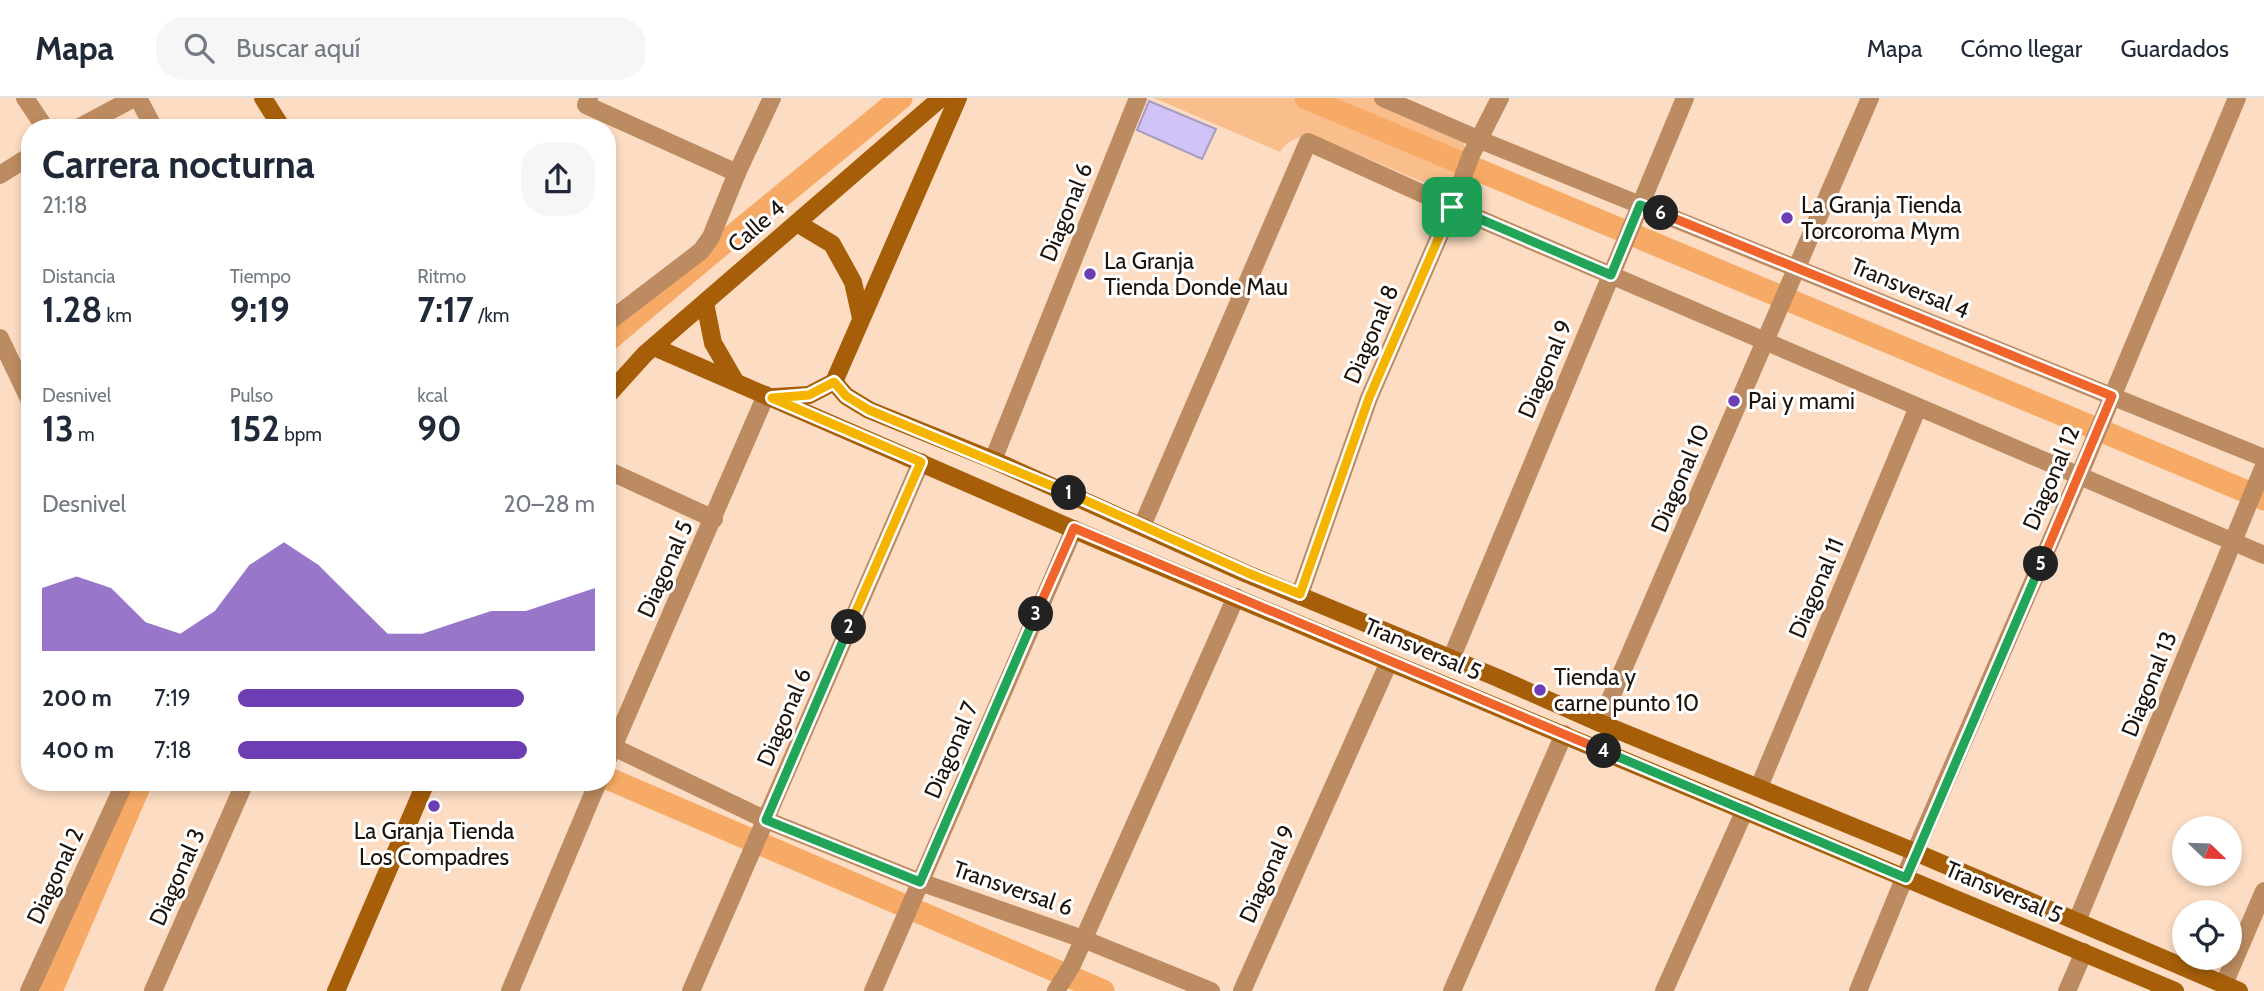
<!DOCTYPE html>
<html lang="es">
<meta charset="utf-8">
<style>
:root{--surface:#fff;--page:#f6f6f7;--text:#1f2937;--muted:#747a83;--line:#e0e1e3;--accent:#6d3db4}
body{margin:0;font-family:Cabin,sans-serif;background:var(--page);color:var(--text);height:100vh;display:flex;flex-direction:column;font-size:26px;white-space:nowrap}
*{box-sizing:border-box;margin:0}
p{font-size:23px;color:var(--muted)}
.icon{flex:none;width:38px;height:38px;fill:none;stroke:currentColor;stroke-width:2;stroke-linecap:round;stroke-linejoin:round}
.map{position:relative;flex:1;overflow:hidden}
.sheet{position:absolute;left:21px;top:21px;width:595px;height:672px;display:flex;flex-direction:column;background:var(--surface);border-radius:28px;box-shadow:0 4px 10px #0003}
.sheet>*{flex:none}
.needle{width:46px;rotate:113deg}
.tools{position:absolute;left:2172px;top:718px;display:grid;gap:14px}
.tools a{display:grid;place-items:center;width:70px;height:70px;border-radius:50%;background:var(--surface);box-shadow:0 4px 10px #0003;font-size:35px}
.pin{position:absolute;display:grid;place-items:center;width:60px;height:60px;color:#fff;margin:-30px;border-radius:14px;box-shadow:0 4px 10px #0006}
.km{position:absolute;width:35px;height:35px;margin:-18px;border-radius:50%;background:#222;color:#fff;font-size:19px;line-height:35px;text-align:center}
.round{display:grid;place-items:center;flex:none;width:74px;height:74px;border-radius:28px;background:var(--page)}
.overview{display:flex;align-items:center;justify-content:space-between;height:119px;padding:0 21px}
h1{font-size:38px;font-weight:700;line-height:52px}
.stats{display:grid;grid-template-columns:repeat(3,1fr);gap:10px;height:119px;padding:7px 21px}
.stats div{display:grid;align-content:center}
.stats b{font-size:35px;font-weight:700}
.stats small{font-size:19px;font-weight:400}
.stats p{font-size:19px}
.chart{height:196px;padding:14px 21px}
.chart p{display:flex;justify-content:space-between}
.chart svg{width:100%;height:126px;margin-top:7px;fill:var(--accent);opacity:.7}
ul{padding:0 21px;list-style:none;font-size:23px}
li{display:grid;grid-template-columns:112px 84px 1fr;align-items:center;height:52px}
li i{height:18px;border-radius:9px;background:var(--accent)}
header{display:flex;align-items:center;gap:42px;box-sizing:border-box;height:98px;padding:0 35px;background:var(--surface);border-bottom:2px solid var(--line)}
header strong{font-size:33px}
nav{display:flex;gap:38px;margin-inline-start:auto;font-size:24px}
.search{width:490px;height:63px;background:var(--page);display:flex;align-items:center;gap:18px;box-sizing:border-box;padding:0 24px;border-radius:28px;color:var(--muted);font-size:26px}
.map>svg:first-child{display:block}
.green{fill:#fabe8c}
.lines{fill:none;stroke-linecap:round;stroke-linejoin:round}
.canal{stroke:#f7aa65;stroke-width:23}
.building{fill:#d1c2f7;stroke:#a59cbe;stroke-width:2}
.street{stroke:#bc8b61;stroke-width:18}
.secondary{stroke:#a65e08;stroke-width:18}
.split-1-casing{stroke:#fff;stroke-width:14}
.split-2-casing{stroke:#fff;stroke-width:14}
.split-3-casing{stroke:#fff;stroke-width:14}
.split-4-casing{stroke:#fff;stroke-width:14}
.split-5-casing{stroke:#fff;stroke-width:14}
.split-6-casing{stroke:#fff;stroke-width:14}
.split-7-casing{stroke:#fff;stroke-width:14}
.split-1{stroke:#f5b400;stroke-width:9}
.split-2{stroke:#f5b400;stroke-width:9}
.split-3{stroke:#22a559;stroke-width:9}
.split-4{stroke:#f0652b;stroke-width:9}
.split-5{stroke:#22a559;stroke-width:9}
.split-6{stroke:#f0652b;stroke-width:9}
.split-7{stroke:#22a559;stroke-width:9}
.poi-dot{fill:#6d3db4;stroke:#fff;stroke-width:2.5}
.labels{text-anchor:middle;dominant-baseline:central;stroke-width:6;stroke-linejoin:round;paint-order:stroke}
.poi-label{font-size:23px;fill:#1f140b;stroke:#fff;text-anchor:start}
.street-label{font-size:23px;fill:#1f140b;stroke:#fff}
</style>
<header>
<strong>Mapa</strong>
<div class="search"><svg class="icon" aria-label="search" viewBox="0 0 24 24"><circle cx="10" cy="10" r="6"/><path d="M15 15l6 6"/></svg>Buscar aquí</div>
<nav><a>Mapa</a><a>Cómo llegar</a><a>Guardados</a></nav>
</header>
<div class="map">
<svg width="2264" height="893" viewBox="0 0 2264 893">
<rect width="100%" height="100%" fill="#fcdcc2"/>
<path class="green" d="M1154 0H1376L1462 36 1466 56 1455 80 1437 90 1317 39C1301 37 1289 40 1280 54Z"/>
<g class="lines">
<g class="canal">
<path d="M1306 0 2264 401"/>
<path d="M607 243 709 157 901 0"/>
<path d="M607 680 1103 893"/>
<path d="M51 893 141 684"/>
</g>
</g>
<path class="building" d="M1149 3 1216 31 1202 61 1137 32Z"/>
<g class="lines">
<g class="street">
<path d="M25 0 45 30"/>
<path d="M138 0 154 30"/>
<path d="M589 0 586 7 737 75"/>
<path d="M1383 0 1480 42 2264 360"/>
<path d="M78 30 134 0"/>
<path d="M0 77 30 58"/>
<path d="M607 225 701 153 711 139 737 75 772 0"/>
<path d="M0 240 30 303"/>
<path d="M993 362 1138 0"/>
<path d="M607 372 714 421"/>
<path d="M1142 428 1308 44 1452 109 2264 457"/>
<path d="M1300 496 1369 300 1452 109 1471 57 1500 0"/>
<path d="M1451 561 1685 0"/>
<path d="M1600 625 1870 0"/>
<path d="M607 646 766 722 920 784 1083 841 1211 893"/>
<path d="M607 663 766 297"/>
<path d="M1759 689 1918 309"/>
<path d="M2077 823 2264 368"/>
<path d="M2224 886 2264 793"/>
<path d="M29 893 125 684"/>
<path d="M153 893 245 684"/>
<path d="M510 893 598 684"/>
<path d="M691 893 921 364"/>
<path d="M873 893 1074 431"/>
<path d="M1056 893 1072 867 1236 499"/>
<path d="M1242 893 1389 564"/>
<path d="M1452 893 1564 636"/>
<path d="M1664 893 1745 712"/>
<path d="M1858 893 1915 754 2079 378 2237 0"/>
<path d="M2067 893 2084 854"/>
</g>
<g class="secondary">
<path d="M263 0 282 30"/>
<path d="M797 125 832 146 853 184 861 220"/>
<path d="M705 205 713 245 735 283"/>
<path d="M654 249 1105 445 2175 893"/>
<path d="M834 284 846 298 869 312 993 362 1247 476 1498 580 1600 625 1915 754 2239 893"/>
<path d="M834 284 958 0"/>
<path d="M607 298 645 256 941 0"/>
<path d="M774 299 809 297 834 284"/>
<path d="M336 893 426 684"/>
</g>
</g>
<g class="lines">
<g class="split-1-casing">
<path id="split-1" d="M1069 395 1248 475 1300 496 1369 300 1452 109"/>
</g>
<g class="split-2-casing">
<path id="split-2" d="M849 529 921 364 772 300 809 297 834 284 846 298 869 312 1069 395"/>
</g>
<g class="split-3-casing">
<path id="split-3" d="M849 529 766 722 920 784 1036 516"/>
</g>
<g class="split-4-casing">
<path id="split-4" d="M1036 516 1074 430 1604 653"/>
</g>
<g class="split-5-casing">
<path id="split-5" d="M1604 653 1906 780 2041 466"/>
</g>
<g class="split-6-casing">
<path id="split-6" d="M1661 115 2112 298 2041 466"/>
</g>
<g class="split-7-casing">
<path id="split-7" d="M1452 109 1611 177 1640 107 1661 115"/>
</g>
<use href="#split-1" class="split-1"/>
<use href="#split-2" class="split-2"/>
<use href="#split-3" class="split-3"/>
<use href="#split-4" class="split-4"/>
<use href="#split-5" class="split-5"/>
<use href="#split-6" class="split-6"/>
<use href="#split-7" class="split-7"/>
</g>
<g class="poi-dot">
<circle cx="1787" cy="120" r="7"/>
<circle cx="1090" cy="176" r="7"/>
<circle cx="1734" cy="303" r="7"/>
<circle cx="1540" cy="592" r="7"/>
<circle cx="434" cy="708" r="7"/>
</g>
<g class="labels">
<g class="poi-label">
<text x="1801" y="107">La Granja Tienda<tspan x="1801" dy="26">Torcoroma Mym</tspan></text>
<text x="1104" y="163">La Granja<tspan x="1104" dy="26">Tienda Donde Mau</tspan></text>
<text x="1748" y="303">Pai y mami</text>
<text x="1554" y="579">Tienda y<tspan x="1554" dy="26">carne punto 10</tspan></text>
<text x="434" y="733" text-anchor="middle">La Granja Tienda<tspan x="434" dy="26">Los Compadres</tspan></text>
</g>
<g class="street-label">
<text transform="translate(1066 114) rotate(-68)">Diagonal 6</text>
<text transform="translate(756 128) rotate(-41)">Calle 4</text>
<text transform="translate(1910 190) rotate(22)">Transversal 4</text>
<text transform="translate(1371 236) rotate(-67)">Diagonal 8</text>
<text transform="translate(1545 271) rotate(-67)">Diagonal 9</text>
<text transform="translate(1680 380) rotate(-67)">Diagonal 10</text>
<text transform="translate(2051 380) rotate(-67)">Diagonal 12</text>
<text transform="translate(665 471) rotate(-66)">Diagonal 5</text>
<text transform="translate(1816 490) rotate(-67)">Diagonal 11</text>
<text transform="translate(1423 551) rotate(23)">Transversal 5</text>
<text transform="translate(2149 586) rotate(-68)">Diagonal 13</text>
<text transform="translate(784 619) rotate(-67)">Diagonal 6</text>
<text transform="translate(951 652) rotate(-67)">Diagonal 7</text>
<text transform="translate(1267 776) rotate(-66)">Diagonal 9</text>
<text transform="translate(55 778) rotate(-65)">Diagonal 2</text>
<text transform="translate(177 779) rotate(-66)">Diagonal 3</text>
<text transform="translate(1013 790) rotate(19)">Transversal 6</text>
<text transform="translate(2004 794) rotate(23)">Transversal 5</text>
</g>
</g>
</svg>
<div class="tools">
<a><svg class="needle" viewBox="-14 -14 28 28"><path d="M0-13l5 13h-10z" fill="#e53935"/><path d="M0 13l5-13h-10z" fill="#747a83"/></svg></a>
<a><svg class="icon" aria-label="locate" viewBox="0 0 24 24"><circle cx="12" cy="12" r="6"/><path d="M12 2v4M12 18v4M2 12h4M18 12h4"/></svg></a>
</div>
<div class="pin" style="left:1452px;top:109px;background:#1e9e55"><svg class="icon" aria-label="arrive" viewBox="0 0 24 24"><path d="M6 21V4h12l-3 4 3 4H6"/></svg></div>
<b class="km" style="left:1069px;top:395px">1</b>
<b class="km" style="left:849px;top:529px">2</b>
<b class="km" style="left:1036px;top:516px">3</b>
<b class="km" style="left:1604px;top:653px">4</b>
<b class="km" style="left:2041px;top:466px">5</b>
<b class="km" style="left:1661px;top:115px">6</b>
<section class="sheet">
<div class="overview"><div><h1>Carrera nocturna</h1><p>21:18</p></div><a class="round"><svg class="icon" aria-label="share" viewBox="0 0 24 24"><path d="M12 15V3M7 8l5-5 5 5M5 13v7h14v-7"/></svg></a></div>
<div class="stats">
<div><p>Distancia</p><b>1.28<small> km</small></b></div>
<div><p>Tiempo</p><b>9:19</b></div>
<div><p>Ritmo</p><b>7:17<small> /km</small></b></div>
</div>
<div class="stats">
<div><p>Desnivel</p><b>13<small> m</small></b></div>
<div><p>Pulso</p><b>152<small> bpm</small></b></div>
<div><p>kcal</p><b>90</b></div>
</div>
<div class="chart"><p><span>Desnivel</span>20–28 m</p>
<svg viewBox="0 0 160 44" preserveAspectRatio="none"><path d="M0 44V22L10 18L20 22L30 34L40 38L50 30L60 14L70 6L80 14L90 26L100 38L110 38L120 34L130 30L140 30L150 26L160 22V44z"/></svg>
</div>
<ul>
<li><b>200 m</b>7:19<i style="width:80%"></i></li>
<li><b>400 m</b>7:18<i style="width:81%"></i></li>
</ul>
</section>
</div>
